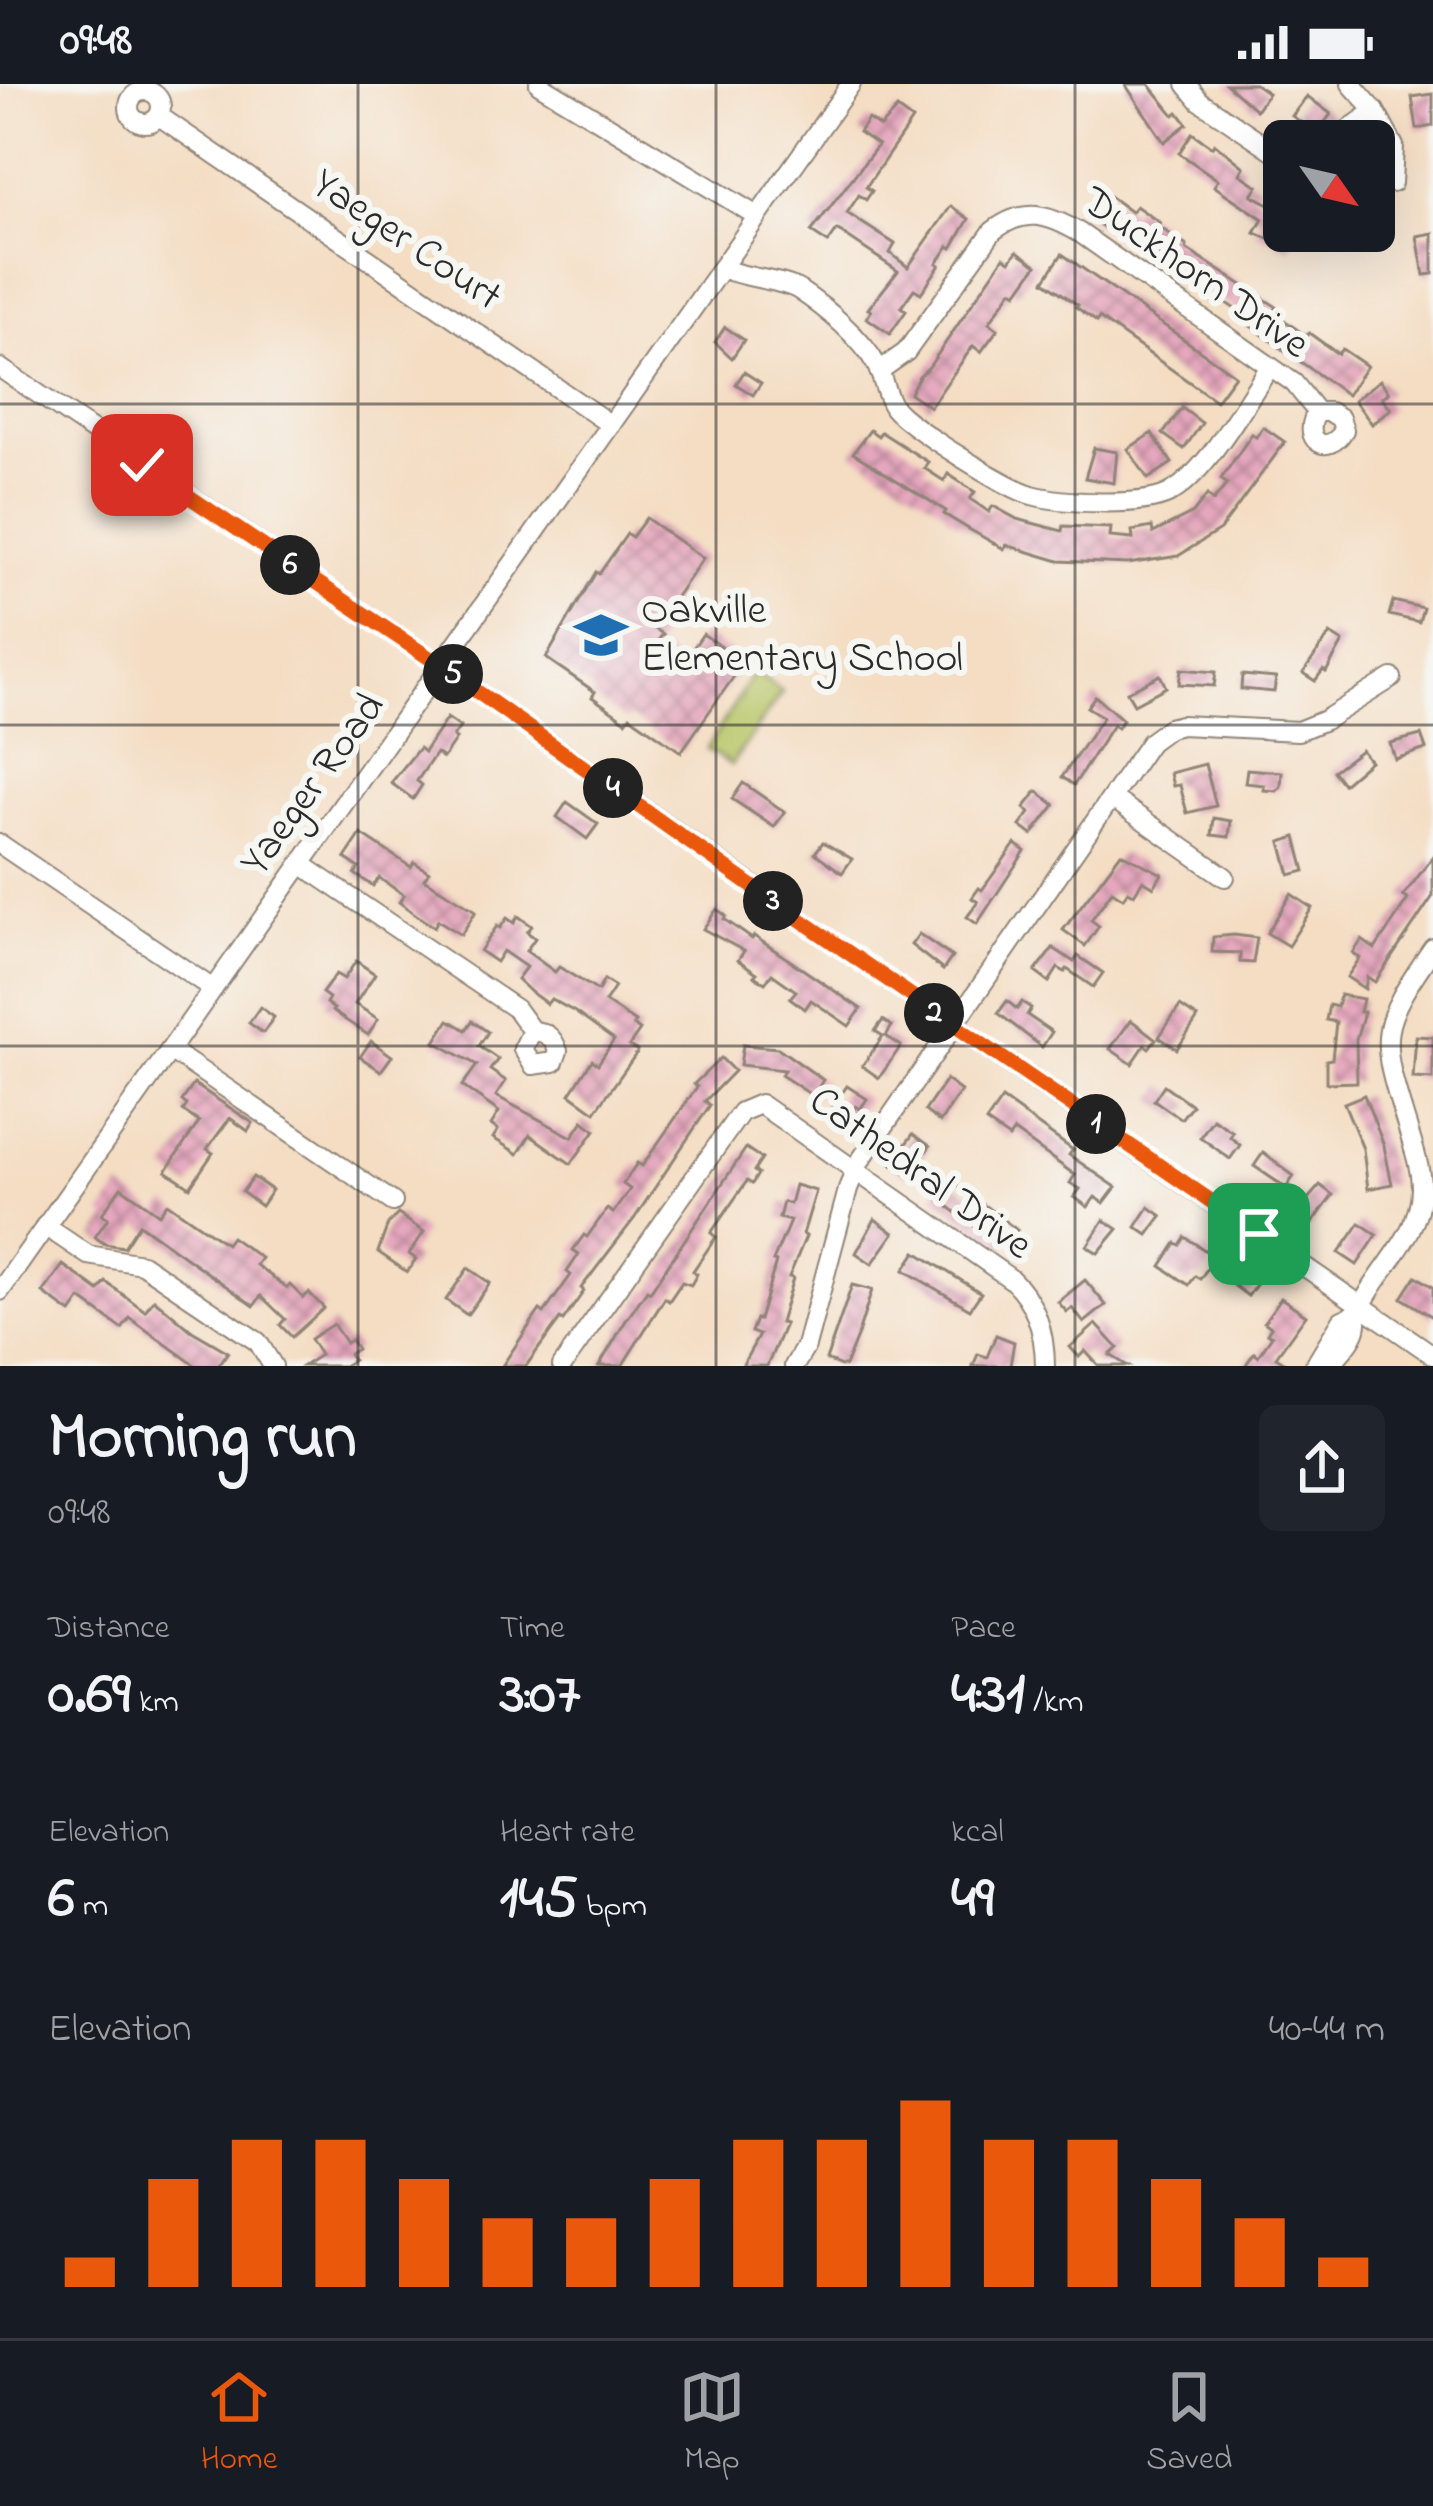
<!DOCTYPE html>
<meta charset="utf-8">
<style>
:root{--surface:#171b24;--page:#20242c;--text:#f1f3f6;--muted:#9ea1a6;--line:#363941;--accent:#ea580c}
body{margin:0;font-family:"Indie Flower",sans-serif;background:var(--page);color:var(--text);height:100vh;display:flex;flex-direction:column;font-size:45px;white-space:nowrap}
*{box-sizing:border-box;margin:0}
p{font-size:39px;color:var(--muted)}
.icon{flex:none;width:66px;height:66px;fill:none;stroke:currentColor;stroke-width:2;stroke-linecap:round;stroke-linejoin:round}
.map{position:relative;height:1282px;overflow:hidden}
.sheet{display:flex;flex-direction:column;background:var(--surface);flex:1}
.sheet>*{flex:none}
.needle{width:78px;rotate:124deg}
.buttons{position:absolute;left:1263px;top:36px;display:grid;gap:24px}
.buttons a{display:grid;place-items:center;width:132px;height:132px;border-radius:18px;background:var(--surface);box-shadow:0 12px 48px #0002;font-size:60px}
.pin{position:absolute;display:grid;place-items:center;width:102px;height:102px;color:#fff;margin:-51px;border-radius:24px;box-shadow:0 6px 18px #0006}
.km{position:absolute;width:60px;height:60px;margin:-30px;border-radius:50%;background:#222;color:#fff;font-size:33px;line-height:60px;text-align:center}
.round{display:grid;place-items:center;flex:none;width:126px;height:126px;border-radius:18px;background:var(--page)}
.summary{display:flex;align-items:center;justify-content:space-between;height:204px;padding:0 48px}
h1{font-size:66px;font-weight:700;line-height:90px}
.figures{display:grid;grid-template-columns:repeat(3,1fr);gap:18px;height:204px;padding:12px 48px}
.figures div{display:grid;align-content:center}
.figures b{font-size:60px;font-weight:700}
.figures small{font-size:33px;font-weight:400}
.figures p{font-size:33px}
.chart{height:336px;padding:24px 48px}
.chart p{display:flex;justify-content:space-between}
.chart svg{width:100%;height:216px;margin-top:12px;stroke:var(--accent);stroke-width:6}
.status{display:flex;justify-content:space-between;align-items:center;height:84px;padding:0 60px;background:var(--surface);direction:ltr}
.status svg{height:33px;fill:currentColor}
.dock{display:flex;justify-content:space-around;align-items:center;height:168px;border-top:3px solid var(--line);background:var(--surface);font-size:33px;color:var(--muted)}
.dock a{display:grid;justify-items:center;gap:6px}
.dock .current{color:var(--accent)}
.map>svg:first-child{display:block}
.grass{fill:url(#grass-tufts);stroke:#72784a;stroke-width:3}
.building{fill:url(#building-cross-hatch)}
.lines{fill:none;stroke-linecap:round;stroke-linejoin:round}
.minor-casing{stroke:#908477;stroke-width:22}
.minor{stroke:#fff;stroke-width:18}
.route-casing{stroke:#fff;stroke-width:24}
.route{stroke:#ea580c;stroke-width:15}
.grid{fill:none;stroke:#2b2b2b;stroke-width:3;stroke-opacity:0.55}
.labels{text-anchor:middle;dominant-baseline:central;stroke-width:12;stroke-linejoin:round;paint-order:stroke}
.street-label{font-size:42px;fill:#2b2b2b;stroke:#f6f6f2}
.poi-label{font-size:42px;fill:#2b2b2b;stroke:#f6f6f2;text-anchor:start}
</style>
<div class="status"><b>09:48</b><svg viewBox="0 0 49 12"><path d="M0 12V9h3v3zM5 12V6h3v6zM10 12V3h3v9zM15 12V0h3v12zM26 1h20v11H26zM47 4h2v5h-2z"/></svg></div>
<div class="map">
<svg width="1433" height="1282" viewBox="0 0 1433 1282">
<defs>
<pattern id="grass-tufts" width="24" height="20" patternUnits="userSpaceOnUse" patternTransform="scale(3)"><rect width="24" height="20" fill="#b9c668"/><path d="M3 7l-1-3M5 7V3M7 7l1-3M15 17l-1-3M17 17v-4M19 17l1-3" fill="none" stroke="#9faa5a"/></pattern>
<pattern id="building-cross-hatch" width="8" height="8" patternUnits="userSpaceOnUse" patternTransform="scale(3)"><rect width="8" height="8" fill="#e5a7bd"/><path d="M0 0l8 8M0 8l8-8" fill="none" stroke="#ba889a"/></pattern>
</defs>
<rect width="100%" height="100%" fill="#f6f6f2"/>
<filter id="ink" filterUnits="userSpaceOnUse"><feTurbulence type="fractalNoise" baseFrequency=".00833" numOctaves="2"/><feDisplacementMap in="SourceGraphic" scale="24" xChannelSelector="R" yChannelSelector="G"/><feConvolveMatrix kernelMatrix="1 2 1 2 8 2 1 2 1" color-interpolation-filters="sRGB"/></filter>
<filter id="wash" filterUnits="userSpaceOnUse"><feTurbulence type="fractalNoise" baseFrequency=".004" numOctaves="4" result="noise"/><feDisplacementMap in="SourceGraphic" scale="48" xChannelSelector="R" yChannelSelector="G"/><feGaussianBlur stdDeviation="2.7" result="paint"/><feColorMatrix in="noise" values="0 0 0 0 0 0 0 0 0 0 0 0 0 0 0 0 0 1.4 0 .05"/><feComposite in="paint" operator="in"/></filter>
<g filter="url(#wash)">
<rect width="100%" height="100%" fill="#f4ddc3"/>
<path class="grass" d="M754 588 782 608 731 681 707 665Z"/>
<g id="blocks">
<g class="building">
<path d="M1125 0H1149L1174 31 1178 28 1187 40 1164 58Z"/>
<path d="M1226 0H1255L1268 9 1256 26Z"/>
<path d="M1433 10V42L1417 45 1412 13Z"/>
<path d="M1307 12 1331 30 1317 49 1292 32Z"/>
<path d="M897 25 912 36 866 103 872 107 866 116 859 111 847 129 895 160 890 169 908 183 951 122 969 135 952 164 949 162 937 179 940 181 921 209 914 205 901 223 906 227 890 250 867 234 871 227 868 225 898 187 837 146 828 159 811 148 878 61 859 48 868 35 880 43Z"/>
<path d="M1192 49 1212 63 1214 59 1244 83 1240 90 1258 102 1252 111 1279 125 1276 130 1284 135V147H1299L1290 164 1255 149 1263 135 1214 102 1218 96 1179 69Z"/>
<path d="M1101 106 1131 128 1136 122 1160 139 1158 142 1187 162 1186 165 1277 223 1273 228 1306 252 1309 249 1338 270 1342 265 1367 282 1347 311 1235 231 1238 227 1219 214 1215 220 1189 197 1187 200 1177 193 1180 187 1160 173 1156 179 1128 155 1126 159 1085 130Z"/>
<path d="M1433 149V190L1424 191 1417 152Z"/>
<path d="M1017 167 1037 181 1017 209 1012 206 989 239 998 245 981 268 973 262 930 323 910 309 919 292 929 283 1004 173 1010 177Z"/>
<path d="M1062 170 1235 291 1216 317 1099 234 1097 238 1076 223 1078 221 1044 197Z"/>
<path d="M725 243 744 256 732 274 715 258Z"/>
<path d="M744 288 761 299 753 311 736 300Z"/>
<path d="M1380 296 1389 308 1382 314 1391 325 1372 340 1354 316Z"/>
<path d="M1182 324 1202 339 1184 365 1163 350Z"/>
<path d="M1263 343 1285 358 1220 446 1178 472 1128 480 1059 477 1006 461 1004 465 967 444 944 430 946 427 853 369 870 346 878 352 881 348 928 378 924 384 944 397 948 390 975 408 970 415 989 428 993 422 1017 435 1062 447 1063 442 1111 444 1110 453 1133 455 1132 447 1152 443 1153 449 1193 429 1207 411 1213 417 1227 400 1221 395 1252 350 1256 353Z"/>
<path d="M1152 349 1172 379 1148 395 1128 365Z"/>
<path d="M1094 364 1117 368 1114 399 1085 394Z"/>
<path d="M646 434 703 474 654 544 663 550 654 562 681 581 703 550 744 578 681 668 630 632 626 637 592 613 595 608 546 574 596 488 599 490 627 450 632 453Z"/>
<path d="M1393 517 1423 524 1419 538 1389 531Z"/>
<path d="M1330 550 1343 558 1326 588 1323 586 1315 597 1303 589Z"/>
<path d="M1181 585 1216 588 1214 602 1179 600Z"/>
<path d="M1160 591 1166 603 1134 620 1127 608Z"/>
<path d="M1242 591 1276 594 1274 608 1241 605Z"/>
<path d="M1095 612 1123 636 1117 644 1113 641 1074 701 1062 693 1103 633 1087 623Z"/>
<path d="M447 634 460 643 453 653 456 655 443 674 436 669 417 697 422 701 413 715 391 699 419 664 424 668Z"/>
<path d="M1421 651 1426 665 1395 675 1390 659Z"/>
<path d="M1361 666 1370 677 1343 700 1333 687Z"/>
<path d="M1205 680 1216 722 1187 729 1180 701 1173 702 1170 689Z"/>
<path d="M1247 685 1282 688 1281 702 1277 707 1264 706V701L1245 699Z"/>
<path d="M743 699 785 728 774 743 732 715Z"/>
<path d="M1037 707 1055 721 1032 751 1020 742 1030 729 1024 724Z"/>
<path d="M567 718 598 740 587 755 557 733Z"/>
<path d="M1214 734 1231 737 1229 753 1212 751Z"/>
<path d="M361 750 411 783 414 778 429 788 424 795 476 827 461 851 438 836 434 843 423 836 399 818 404 811 379 794 373 802 355 790 359 784 345 774Z"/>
<path d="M1296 753 1305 787 1290 791 1281 758Z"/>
<path d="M823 758 852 775 842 789 815 769Z"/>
<path d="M1015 760 1025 767 977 840 967 833 978 818 972 814 979 804 982 806Z"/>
<path d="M1121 769 1162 790 1154 803 1143 796 1134 810 1128 807 1123 814 1112 807 1091 836 1099 842 1085 862 1063 846Z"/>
<path d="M1433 773V812L1375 898 1367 893 1365 905 1347 893 1360 874 1353 869 1362 856 1375 865 1408 815 1403 812Z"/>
<path d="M1291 810 1312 824 1288 862 1267 849Z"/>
<path d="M717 825 726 832 724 835 752 855 754 852 861 925 849 942 811 916 805 925 790 914 796 907 772 890 765 899 754 892 757 889 738 876 744 867 703 845Z"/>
<path d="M518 832 532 842 527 848 535 854 526 867 555 888 559 883 598 907 604 896 615 903 605 918 635 938 633 941 640 946 629 962 638 967 595 1028 570 1010 592 976 598 980 614 956 575 928 551 915 547 920 532 909 517 895 526 883 503 867 496 878 480 867 497 842 500 844 507 834 514 839Z"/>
<path d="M919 850 952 873 943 886 911 861Z"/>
<path d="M1234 851 1257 854 1253 879 1240 878V869L1212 868 1213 853Z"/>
<path d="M1053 864 1074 878 1078 872 1103 889 1093 903 1067 885 1065 888 1058 884 1049 898 1035 888Z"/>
<path d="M356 877 375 890 355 920 378 935 368 951 332 927 334 925 326 919 329 914 322 909 336 890 344 895Z"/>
<path d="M1340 911 1363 915 1360 928H1364L1356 955 1357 998 1326 999V976L1332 975 1336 938 1326 936 1329 921 1337 923Z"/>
<path d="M1007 917 1017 925 1022 918 1031 924 1027 931 1052 948 1042 963 998 929Z"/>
<path d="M1180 922 1198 934 1177 965 1159 953Z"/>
<path d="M260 923 274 933 263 949 249 939Z"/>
<path d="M449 936 466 946 472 937 488 948 479 962 498 975 490 986 506 997 496 1012 572 1053 583 1037 595 1046 571 1080 530 1051 518 1070 493 1054 498 1046 491 1041 499 1028 462 1002 477 981 435 958Z"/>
<path d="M883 936 892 942 886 952 901 962 879 994 862 982 883 952 875 947Z"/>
<path d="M1131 936 1156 955 1149 964 1145 961 1132 980 1110 965Z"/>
<path d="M1416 952 1433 953V995L1413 994Z"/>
<path d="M371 957 392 972 381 987 360 973Z"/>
<path d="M743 961 778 964 823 996 813 1012 781 991 784 986 740 981Z"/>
<path d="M721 974 734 987 705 1017 710 1021 634 1135 581 1204 584 1207 563 1237 560 1235 526 1282H502L540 1226 544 1229 571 1191 567 1188 579 1170 573 1166 584 1151 587 1153 607 1125 613 1129 630 1105 623 1100 637 1079 642 1082 697 1003 694 1000Z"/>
<path d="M946 996 961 1007 940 1038 925 1027Z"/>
<path d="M194 1000 253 1039 248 1047 230 1034 207 1065 213 1069 190 1103 166 1087 199 1038 183 1027 187 1021 182 1017Z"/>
<path d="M1164 1001 1192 1021 1181 1035 1154 1016Z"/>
<path d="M847 1002 867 1015 860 1025 856 1022 841 1044 825 1033Z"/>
<path d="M1364 1011 1384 1062 1392 1100 1368 1105 1363 1065 1344 1019Z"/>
<path d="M1002 1015 1073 1066 1069 1071 1116 1103 1104 1119 1095 1113 1088 1123 1074 1113 1080 1105 1070 1099 1075 1091 1014 1047 1009 1054 986 1038Z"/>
<path d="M1213 1035 1233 1048 1230 1053 1240 1061 1230 1075 1200 1053Z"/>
<path d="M913 1050 930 1062 908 1092 891 1080Z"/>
<path d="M746 1064 762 1075 754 1087 758 1090 752 1100 747 1097 711 1149 716 1153 693 1187 697 1190 691 1201 682 1198 669 1217 665 1214 622 1282H599L625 1238 647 1206 650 1208Z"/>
<path d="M1263 1069 1294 1092 1286 1104 1254 1082Z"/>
<path d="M253 1093 272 1106 261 1122 242 1108Z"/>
<path d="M947 1093 1017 1146 1004 1164 934 1112Z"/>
<path d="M795 1101 816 1107 803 1150 806 1152 789 1193 793 1194 780 1239 785 1240 767 1282H742L759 1251 751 1248 756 1235 759 1236 776 1178 773 1177 790 1137 779 1134 783 1118 790 1120Z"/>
<path d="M1320 1101 1333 1111 1309 1144 1293 1132Z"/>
<path d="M121 1103 159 1130 167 1119 226 1160 231 1153 261 1174 256 1181 287 1204 290 1201 303 1214 309 1209 324 1224 292 1253 280 1241 285 1235 261 1212 254 1222 139 1140 124 1163 105 1160 95 1153 108 1134 102 1130Z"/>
<path d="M1149 1123 1162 1132 1148 1151 1136 1143Z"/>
<path d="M398 1130 424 1148 409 1170 416 1175 407 1188 378 1168 388 1140Z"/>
<path d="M875 1135 894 1149 872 1180 856 1169Z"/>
<path d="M1104 1136 1118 1145 1098 1169 1087 1162Z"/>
<path d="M1360 1139 1377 1151 1357 1181 1339 1169Z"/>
<path d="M1185 1153 1215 1173 1200 1195 1195 1192 1189 1201 1161 1182 1176 1159 1180 1161Z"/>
<path d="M916 1168 981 1209 970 1225 904 1186Z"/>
<path d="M63 1181 99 1207 106 1198 145 1227 154 1215 192 1247 228 1268 218 1282H196L130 1234 122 1245 81 1215 71 1229 43 1209Z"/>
<path d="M468 1184 490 1199 467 1231 446 1216Z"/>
<path d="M1243 1184 1260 1195 1248 1212 1232 1200Z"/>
<path d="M1416 1192 1433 1203V1233L1402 1214Z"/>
<path d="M1085 1196 1106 1221 1084 1239 1072 1224 1067 1228 1058 1218Z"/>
<path d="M852 1201 872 1206 858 1250 845 1282H841L826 1276Z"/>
<path d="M1281 1214 1306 1231 1276 1273 1290 1282H1245L1254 1269 1258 1272 1272 1252 1267 1249 1271 1243 1264 1238Z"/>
<path d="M333 1240 346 1259 351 1256 357 1265 349 1270 353 1276 343 1282H303L320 1271 310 1255Z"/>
<path d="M1096 1240 1118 1264 1110 1271 1128 1282H1099L1085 1267 1079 1273 1070 1263Z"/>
<path d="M996 1251 1014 1258 1010 1282H973L978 1270 987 1273Z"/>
</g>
</g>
</g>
<g filter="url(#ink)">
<use href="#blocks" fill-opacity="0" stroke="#908477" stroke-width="3"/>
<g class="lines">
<g class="minor-casing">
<g id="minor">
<path d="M539 0 757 132"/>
<path d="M1186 0 1200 17 1284 74"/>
<path d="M1351 0 1375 27"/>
<circle cx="145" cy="23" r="16"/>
<path d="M159 32 611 341"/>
<path d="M1332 57 1375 27 1394 62 1392 99"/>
<path d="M721 184C744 194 783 196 799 206 826 224 862 254 877 282 884 296 885 311 894 324 909 343 1008 405 1032 411 1061 419 1141 423 1168 410 1206 391 1245 318 1270 283"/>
<path d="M0 284 431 575 823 851 1433 1271"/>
<path d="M879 287 906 268 993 147C1024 123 1048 130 1080 149L1294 299 1317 328H1330L1340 334 1344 346C1328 374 1300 356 1317 328"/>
<path d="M1112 714 1225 793"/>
<path d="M0 760 213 905"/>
<path d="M301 780 516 925 532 947C547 948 553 953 558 967L554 978 533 981 523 965 532 947"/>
<path d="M170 966 393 1118"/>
<path d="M45 1142 88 1171 142 1180 258 1258 273 1282"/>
<path d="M0 1207 851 0"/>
<path d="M562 1282 741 1028 760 1020 1011 1195C1036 1218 1045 1249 1045 1282"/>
<path d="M794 1282 806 1262 849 1102 860 1077 1150 658 1169 644 1181 641 1298 647 1325 636 1392 594"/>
<path d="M1314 1282 1342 1236 1358 1229"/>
<path d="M1329 1282C1338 1272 1352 1258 1356 1245 1360 1230 1353 1241 1359 1227 1377 1185 1420 1154 1421 1105 1421 1083 1413 1063 1407 1042 1378 950 1378 944 1433 864"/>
</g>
</g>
<use href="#minor" class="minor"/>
</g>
</g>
<g class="lines" filter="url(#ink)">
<g class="route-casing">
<path id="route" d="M142 381 431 575 760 808 1259 1150"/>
</g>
<use href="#route" class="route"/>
</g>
<path class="grid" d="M358 0V1282M716 0V1282M1075 0V1282M0 320H1433M0 641H1433M0 962H1433"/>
<defs>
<g id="school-bare" transform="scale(4.14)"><path d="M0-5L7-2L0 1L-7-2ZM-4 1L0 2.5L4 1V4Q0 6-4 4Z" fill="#1f6fb2" stroke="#f6f6f2" stroke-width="2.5" paint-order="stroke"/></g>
</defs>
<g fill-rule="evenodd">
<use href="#school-bare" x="601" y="551"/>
</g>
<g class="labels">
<g class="street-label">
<text transform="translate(406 157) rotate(34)">Yaeger Court</text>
<text transform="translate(1195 190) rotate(35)">Duckhorn Drive</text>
<text transform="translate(314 701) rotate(-54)">Yaeger Road</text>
<text transform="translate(920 1090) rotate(36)">Cathedral Drive</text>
</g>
<g class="poi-label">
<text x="641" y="527">Oakville<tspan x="641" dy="48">Elementary School</tspan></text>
</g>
</g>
</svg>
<div class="buttons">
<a><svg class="needle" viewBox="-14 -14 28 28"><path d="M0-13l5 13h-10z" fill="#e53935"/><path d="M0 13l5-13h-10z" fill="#9ea1a6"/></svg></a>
</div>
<div class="pin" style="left:1259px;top:1150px;background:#1e9e55"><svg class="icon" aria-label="arrive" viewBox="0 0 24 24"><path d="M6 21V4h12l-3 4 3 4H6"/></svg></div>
<div class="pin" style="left:142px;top:381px;background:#d93025"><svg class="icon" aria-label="check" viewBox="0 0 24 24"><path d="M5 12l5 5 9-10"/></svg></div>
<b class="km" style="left:1096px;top:1040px">1</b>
<b class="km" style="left:934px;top:929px">2</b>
<b class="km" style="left:773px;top:817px">3</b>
<b class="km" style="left:613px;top:704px">4</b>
<b class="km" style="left:453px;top:590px">5</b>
<b class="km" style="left:290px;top:481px">6</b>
</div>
<section class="sheet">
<div class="summary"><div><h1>Morning run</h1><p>09:48</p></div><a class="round"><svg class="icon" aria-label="share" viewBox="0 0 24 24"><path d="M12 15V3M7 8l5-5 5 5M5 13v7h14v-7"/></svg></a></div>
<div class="figures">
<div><p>Distance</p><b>0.69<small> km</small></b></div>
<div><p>Time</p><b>3:07</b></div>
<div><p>Pace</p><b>4:31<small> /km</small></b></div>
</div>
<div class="figures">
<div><p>Elevation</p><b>6<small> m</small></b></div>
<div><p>Heart rate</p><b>145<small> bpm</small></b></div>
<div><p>kcal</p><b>49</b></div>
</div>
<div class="chart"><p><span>Elevation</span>40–44 m</p>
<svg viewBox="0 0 160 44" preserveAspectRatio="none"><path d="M5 44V38M15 44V22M25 44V14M35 44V14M45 44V22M55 44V30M65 44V30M75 44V22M85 44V14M95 44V14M105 44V6M115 44V14M125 44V14M135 44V22M145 44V30M155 44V38"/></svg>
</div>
</section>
<nav class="dock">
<a class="current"><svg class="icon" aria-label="home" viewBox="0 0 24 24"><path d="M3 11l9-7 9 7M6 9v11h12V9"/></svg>Home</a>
<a><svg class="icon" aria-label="map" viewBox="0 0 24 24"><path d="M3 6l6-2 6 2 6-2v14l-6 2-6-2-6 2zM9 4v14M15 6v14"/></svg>Map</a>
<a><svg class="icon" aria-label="saved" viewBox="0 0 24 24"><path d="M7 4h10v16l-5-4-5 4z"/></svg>Saved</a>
</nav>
